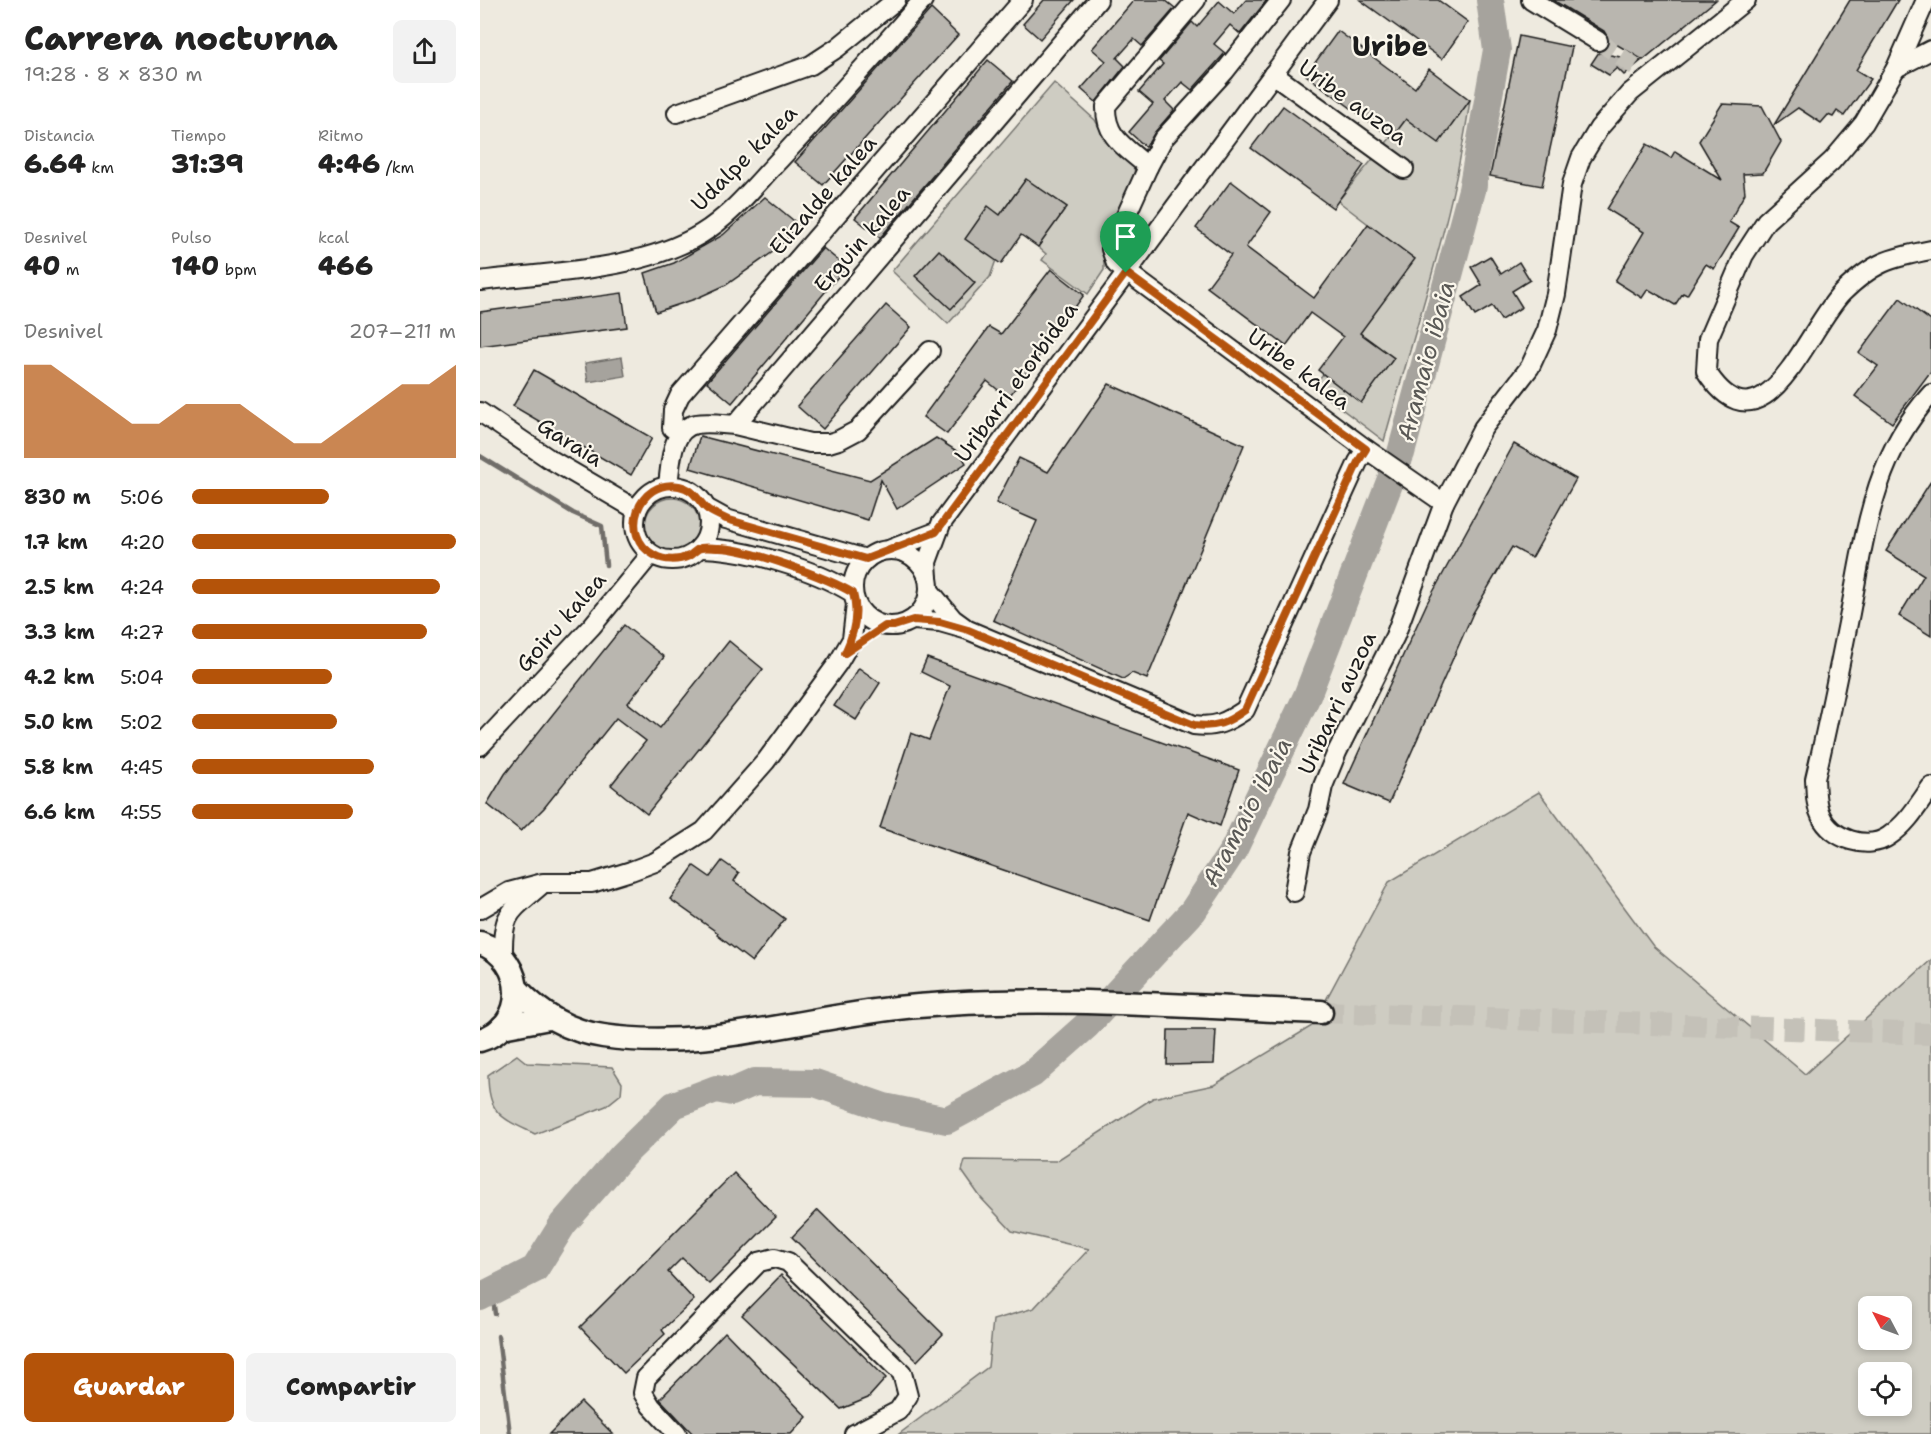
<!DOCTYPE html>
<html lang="es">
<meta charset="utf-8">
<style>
:root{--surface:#fff;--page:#f2f2f2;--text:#222;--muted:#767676;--accent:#b45309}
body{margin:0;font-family:"Shantell Sans",sans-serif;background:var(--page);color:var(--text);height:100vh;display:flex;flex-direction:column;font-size:22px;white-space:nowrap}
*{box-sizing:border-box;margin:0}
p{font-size:20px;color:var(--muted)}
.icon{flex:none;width:33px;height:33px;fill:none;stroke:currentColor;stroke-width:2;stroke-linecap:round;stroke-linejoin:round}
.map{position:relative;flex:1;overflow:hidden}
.side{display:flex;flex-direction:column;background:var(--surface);width:480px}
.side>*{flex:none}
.needle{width:39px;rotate:311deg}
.buttons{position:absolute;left:1378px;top:1296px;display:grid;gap:12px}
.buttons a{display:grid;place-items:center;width:54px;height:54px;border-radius:9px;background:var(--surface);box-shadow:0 3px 9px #0003;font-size:30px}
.pin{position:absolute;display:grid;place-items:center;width:51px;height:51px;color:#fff;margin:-62px -26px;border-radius:50% 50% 50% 0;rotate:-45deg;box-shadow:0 0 6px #0007}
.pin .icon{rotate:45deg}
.round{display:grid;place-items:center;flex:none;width:63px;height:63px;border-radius:9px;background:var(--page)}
.summary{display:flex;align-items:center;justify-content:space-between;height:102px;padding:0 24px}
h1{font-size:33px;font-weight:800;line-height:45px}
.figures{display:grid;grid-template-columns:repeat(3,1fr);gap:9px;height:102px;padding:6px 24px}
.figures div{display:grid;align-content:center}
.figures b{font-size:26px;font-weight:800}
.figures small{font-size:16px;font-weight:400}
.figures p{font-size:16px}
.chart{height:168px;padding:12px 24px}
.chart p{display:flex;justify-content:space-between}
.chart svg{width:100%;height:108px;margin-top:6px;fill:var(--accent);opacity:.7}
.primary-button{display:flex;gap:12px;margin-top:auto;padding:12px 24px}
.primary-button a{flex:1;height:69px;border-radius:9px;background:var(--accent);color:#fff;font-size:24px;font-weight:800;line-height:69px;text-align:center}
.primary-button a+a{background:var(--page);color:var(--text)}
ul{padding:0 24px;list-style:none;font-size:20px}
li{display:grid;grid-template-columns:96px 72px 1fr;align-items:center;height:45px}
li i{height:15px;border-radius:8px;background:var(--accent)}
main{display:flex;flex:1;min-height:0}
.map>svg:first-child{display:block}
.green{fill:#ceccc2;stroke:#75746f;stroke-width:1.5;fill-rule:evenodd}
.water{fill:#a6a39d;stroke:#6f6d69;stroke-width:1.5}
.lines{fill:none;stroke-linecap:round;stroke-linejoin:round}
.stream{stroke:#6f6d69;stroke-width:4.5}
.river{stroke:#a6a39d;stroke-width:28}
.building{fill:#b9b6af;stroke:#1c1c1c;stroke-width:1.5}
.minor-tunnel{stroke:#c4c1b8;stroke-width:18;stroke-dasharray:18 9;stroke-linecap:butt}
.major-tunnel{stroke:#c4c1b8;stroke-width:22;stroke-dasharray:22 11;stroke-linecap:butt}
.minor-casing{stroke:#1c1c1c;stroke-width:22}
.major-casing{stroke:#1c1c1c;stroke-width:27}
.minor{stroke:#fbf7ec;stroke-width:18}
.major{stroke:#fbf7ec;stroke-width:22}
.route-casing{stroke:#fff;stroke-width:12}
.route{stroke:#b45309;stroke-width:8}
.labels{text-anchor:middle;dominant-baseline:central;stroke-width:4.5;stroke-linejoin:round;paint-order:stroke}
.street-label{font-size:22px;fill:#1c1c1c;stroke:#fbf7ec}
.water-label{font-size:24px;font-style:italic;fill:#5a5956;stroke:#fbf7ec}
.district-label{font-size:28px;font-weight:bold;fill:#1c1c1c;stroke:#fbf7ec}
</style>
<main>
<section class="side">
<div class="summary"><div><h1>Carrera nocturna</h1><p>19:28 · 8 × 830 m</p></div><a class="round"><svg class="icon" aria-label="share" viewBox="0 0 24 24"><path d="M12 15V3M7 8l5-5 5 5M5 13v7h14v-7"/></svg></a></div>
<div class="figures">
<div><p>Distancia</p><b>6.64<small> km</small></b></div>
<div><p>Tiempo</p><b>31:39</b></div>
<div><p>Ritmo</p><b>4:46<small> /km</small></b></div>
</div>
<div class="figures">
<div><p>Desnivel</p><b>40<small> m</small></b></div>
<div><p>Pulso</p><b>140<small> bpm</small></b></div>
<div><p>kcal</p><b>466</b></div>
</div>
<div class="chart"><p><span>Desnivel</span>207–211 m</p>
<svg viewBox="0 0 160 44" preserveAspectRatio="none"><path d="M0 44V6L10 6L20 14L30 22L40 30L50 30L60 22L70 22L80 22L90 30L100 38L110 38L120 30L130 22L140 14L150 14L160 6V44z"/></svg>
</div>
<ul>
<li><b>830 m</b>5:06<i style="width:52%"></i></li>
<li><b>1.7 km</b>4:20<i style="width:100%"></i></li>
<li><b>2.5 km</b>4:24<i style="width:94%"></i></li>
<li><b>3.3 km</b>4:27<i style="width:89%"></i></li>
<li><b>4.2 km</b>5:04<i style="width:53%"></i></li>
<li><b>5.0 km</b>5:02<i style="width:55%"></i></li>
<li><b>5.8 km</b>4:45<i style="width:69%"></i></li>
<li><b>6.6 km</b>4:55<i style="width:61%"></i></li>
</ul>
<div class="primary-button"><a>Guardar</a><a>Compartir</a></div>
</section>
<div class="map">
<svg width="1451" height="1434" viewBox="0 0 1451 1434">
<rect width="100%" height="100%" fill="#eeeadf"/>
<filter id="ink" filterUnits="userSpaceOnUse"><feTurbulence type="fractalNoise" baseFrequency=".0167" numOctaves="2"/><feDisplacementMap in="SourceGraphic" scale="12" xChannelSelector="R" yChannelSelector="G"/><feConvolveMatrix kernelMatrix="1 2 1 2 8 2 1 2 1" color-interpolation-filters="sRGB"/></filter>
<g filter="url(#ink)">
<g class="green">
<path d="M574 83 615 120 626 140 654 165 655 179 628 228 624 244V270L608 294 562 260 566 254 558 247 587 207 546 179 520 215 508 207 486 238 516 260 510 277 468 324 412 271Z"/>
<path d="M990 100C974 215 935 329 904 441L833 387 843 374 881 402 914 358 880 333 934 259 858 201 926 119 959 142Z"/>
<circle cx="192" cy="525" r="27"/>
<path d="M1059 792 1173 946 1325 1074 1451 960V1434H419L508 1367 513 1320 554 1308 609 1249 532 1231 501 1198 482 1171 485 1160 576 1161 673 1098 734 1085 832 1026 909 882ZM1389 1306H1422V1340H1389ZM1389 1372H1422V1406H1389Z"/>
<path d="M37 1055 47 1063 132 1067 142 1083 141 1094 126 1106 55 1134C22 1118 8 1115 8 1075Z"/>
</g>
<path class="water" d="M142 357 145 376 108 382 105 363Z"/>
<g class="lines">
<g class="stream">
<path d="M0 456 93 513 122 526 126 565"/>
<path d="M12 1291 15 1314"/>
<path d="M18 1336 30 1434"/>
</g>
<path class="river" d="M0 1297 55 1269 83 1224 143 1155 194 1105 236 1089 252 1092 275 1082 335 1083 404 1107 467 1120 552 1074 607 1025 713 911 754 849 827 696 921 453 992 190 1017 50 1010 0"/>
</g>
<g class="building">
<path d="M564 0H594L560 39 543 24Z"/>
<path d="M654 0H685L695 8 662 46 654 39 637 58 645 66 616 102 601 89 626 61 612 49Z"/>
<path d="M766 0H787L760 34 750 25 734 44 745 53 712 90 702 82 685 101 694 110 675 132 666 147 649 132 673 104 659 92 683 64 679 61 712 22 717 27 739 1 754 14Z"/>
<path d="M880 0H958L988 22 962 59Z"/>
<path d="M1073 0H1236L1163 60 1129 40 1124 31Z"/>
<path d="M1370 0H1418L1376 70 1391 79 1364 116 1357 111 1353 117 1348 115 1341 123 1318 108 1294 125Z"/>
<path d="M451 9 478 35 343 185 315 162Z"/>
<path d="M858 31 935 88 949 69 990 100 959 143 926 119 912 138 826 75Z"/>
<path d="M1039 36 1092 47 1062 186 1010 176Z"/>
<path d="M1119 52 1120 53 1161 61 1144 75 1137 68 1129 75 1111 64Z"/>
<path d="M508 60 533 81 400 238 375 218Z"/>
<path d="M1242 104 1282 106 1301 142 1283 173 1263 174 1265 193 1249 222 1259 228 1234 269 1226 264 1207 295 1203 293 1195 305 1168 289 1162 298 1135 281 1164 232 1127 209 1167 144 1191 158 1195 151 1242 180 1219 141Z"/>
<path d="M803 106 884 165 853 208 771 148Z"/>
<path d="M546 179 587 207 558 247 541 235 521 264 485 239 508 206 520 215Z"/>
<path d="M751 181 791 212 766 247 834 298 888 224 935 259 880 333 914 358 881 403 838 370 863 337 830 313 806 346 727 287 751 255 716 228Z"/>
<path d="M285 197 319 225 297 249 246 285 215 299 176 312 165 273 194 263 243 235Z"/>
<path d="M343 248 366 267 252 403 227 382Z"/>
<path d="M459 250 495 283 471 309 435 276Z"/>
<path d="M1010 256 1021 274 1039 262 1050 280 1032 291 1042 307 1021 320 1012 306 995 316 983 297 1002 285 991 267Z"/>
<path d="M571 269 604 295 528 398 507 381 467 434 443 417 509 327 521 334Z"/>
<path d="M142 293 147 327 0 346V312Z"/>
<path d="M1420 298 1451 321V371L1412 423 1375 396 1398 366 1379 353Z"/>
<path d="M406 305 431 327 343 429 317 406Z"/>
<path d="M54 370 172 438 151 475 33 406Z"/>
<path d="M629 384 764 445 667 679 652 673 643 679 513 620 557 521 516 503 539 458 568 472Z"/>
<path d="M220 436 390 480 456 438 480 453 486 463 417 509 401 480 388 520 210 468Z"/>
<path d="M1034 444 1096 479 1052 558 1032 547 993 613 909 803 864 784 947 603Z"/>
<path d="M1451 481V636L1419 616 1444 575 1406 551Z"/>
<path d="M144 625 184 657 148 703 180 728 249 641 283 669 167 814 131 785 166 741 136 718 64 808 41 831 7 804 25 774Z"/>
<path d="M447 658 759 770 740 826 708 812 670 920 400 828 431 733 449 740 470 686 441 672Z"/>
<path d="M379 668 400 683 376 720 354 706Z"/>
<path d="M242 861 259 873 254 881 305 919 272 962 237 935 238 933 190 899 214 866 230 877Z"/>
<path d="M688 1030H736L734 1064 687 1065Z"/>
<path d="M254 1173 296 1217 229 1284 202 1258 188 1272 214 1300 182 1330 185 1334 144 1373 100 1327Z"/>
<path d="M338 1210 463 1334 437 1361 312 1237Z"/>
<path d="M301 1275 406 1378 388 1398 361 1409 262 1315Z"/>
<path d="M245 1332 327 1417 311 1434H213L180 1399Z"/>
<path d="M101 1402 133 1434H69Z"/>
</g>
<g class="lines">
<path class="minor-tunnel" d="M1118 41 1169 76"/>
<path class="major-tunnel" d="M841 1012 1451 1034"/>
<g class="minor-casing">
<g id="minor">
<path d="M716 0 626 106C625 138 646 147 668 167L631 249 636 264 886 449 964 503"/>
<path d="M1051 0 1118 41"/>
<path d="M1446 0 1416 68 1384 123 1352 161 1286 221 1264 255 1228 339 1226 371C1283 460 1326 330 1362 293 1394 262 1409 258 1451 250"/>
<path d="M1416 68 1451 50"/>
<path d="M793 74 924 169"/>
<path d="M197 113 331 65 357 48 416 0"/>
<path d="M668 167 683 139 745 71 801 0"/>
<path d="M0 281C69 272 160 271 221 234 251 216 276 184 300 159 348 107 396 54 443 0"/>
<path d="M1451 394C1394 456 1385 534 1370 613 1359 669 1348 724 1335 779 1336 792 1335 804 1341 816 1351 839 1388 851 1409 836 1428 823 1438 805 1451 787"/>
<path d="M0 412 68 458 157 510"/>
<path d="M255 425 330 443H349L359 440 378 430 450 351"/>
<path d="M192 428 193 410 200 395 543 0"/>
<path d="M188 485C191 465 190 429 216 424 228 422 243 424 255 425L618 0"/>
<circle cx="192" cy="523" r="37"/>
<path d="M226 508 246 519 386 559"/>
<path d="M219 548C265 548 334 569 373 593"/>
<path d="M411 549 456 532"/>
<circle cx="411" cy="588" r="38"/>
<path d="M448 578 447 562 461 524 848 0"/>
<path d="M449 590 473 619 484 627"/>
<path d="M433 620 460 622 488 630 714 725C736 728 747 722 765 710L878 462 886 449"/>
<path d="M0 746 112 626 171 554"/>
<path d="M814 892 821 852 838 810 843 786 857 752 915 636 964 503 1003 428 1050 367 1067 330 1076 294 1092 184 1101 158 1119 128 1150 93 1266 0"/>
<path d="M0 909 29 892 63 883H112L151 871 175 862 224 831 286 761 358 663 372 639 376 604"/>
<path d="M23 956C22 913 29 913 60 886"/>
<path d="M197 1434 171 1406 163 1393 166 1378 279 1262 295 1258 308 1262 422 1373 428 1396 418 1411 374 1434"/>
</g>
</g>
<g class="major-casing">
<g id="major">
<path d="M0 943C48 959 48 1027 0 1040"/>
<path d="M38 990C62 1015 88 1031 123 1036 229 1052 333 1014 438 1006 572 995 707 1007 841 1012"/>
<path d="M22 1027 69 1018"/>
</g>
</g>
<use href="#minor" class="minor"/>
<use href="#major" class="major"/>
</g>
</g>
<g class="lines" filter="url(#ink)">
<g class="route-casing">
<path id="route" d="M646 273 886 449 878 462 765 710C747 723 736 728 714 725L488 630 460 622 433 620 414 626H405L365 653C374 634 379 614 373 593 348 578 267 548 239 548 233 548 226 547 221 548 216 549 213 554 209 556 198 561 185 561 174 555 138 536 158 478 199 486 214 489 217 499 226 508 231 513 241 516 246 519L386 559 456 532Z"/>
</g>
<use href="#route" class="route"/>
</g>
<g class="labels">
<g class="street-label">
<text transform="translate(873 102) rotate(36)">Uribe auzoa</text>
<text transform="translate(264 158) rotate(-45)">Udalpe kalea</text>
<text transform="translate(343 195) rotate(-49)">Elizalde kalea</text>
<text transform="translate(382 239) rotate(-49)">Erguin kalea</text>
<text transform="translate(819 369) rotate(36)">Uribe kalea</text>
<text transform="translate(536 382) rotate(-54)">Uribarri etorbidea</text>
<text transform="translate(90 442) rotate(32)">Garaia</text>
<text transform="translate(81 622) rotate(-49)">Goiru kalea</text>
<text transform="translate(857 703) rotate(-65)">Uribarri auzoa</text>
</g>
<g class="water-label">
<text transform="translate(946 361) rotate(-75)">Aramaio ibaia</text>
<text transform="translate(767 812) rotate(-62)">Aramaio ibaia</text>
</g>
<g class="district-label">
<text x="910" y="46">Uribe</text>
</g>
</g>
</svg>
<div class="buttons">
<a><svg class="needle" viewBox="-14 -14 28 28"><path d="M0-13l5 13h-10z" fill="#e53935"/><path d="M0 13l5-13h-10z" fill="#767676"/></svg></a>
<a><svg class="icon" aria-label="locate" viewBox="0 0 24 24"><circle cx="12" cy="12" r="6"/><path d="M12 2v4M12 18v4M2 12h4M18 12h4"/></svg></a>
</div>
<div class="pin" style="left:646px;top:273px;background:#1e9e55"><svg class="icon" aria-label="arrive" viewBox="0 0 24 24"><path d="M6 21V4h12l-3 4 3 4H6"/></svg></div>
</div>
</main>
